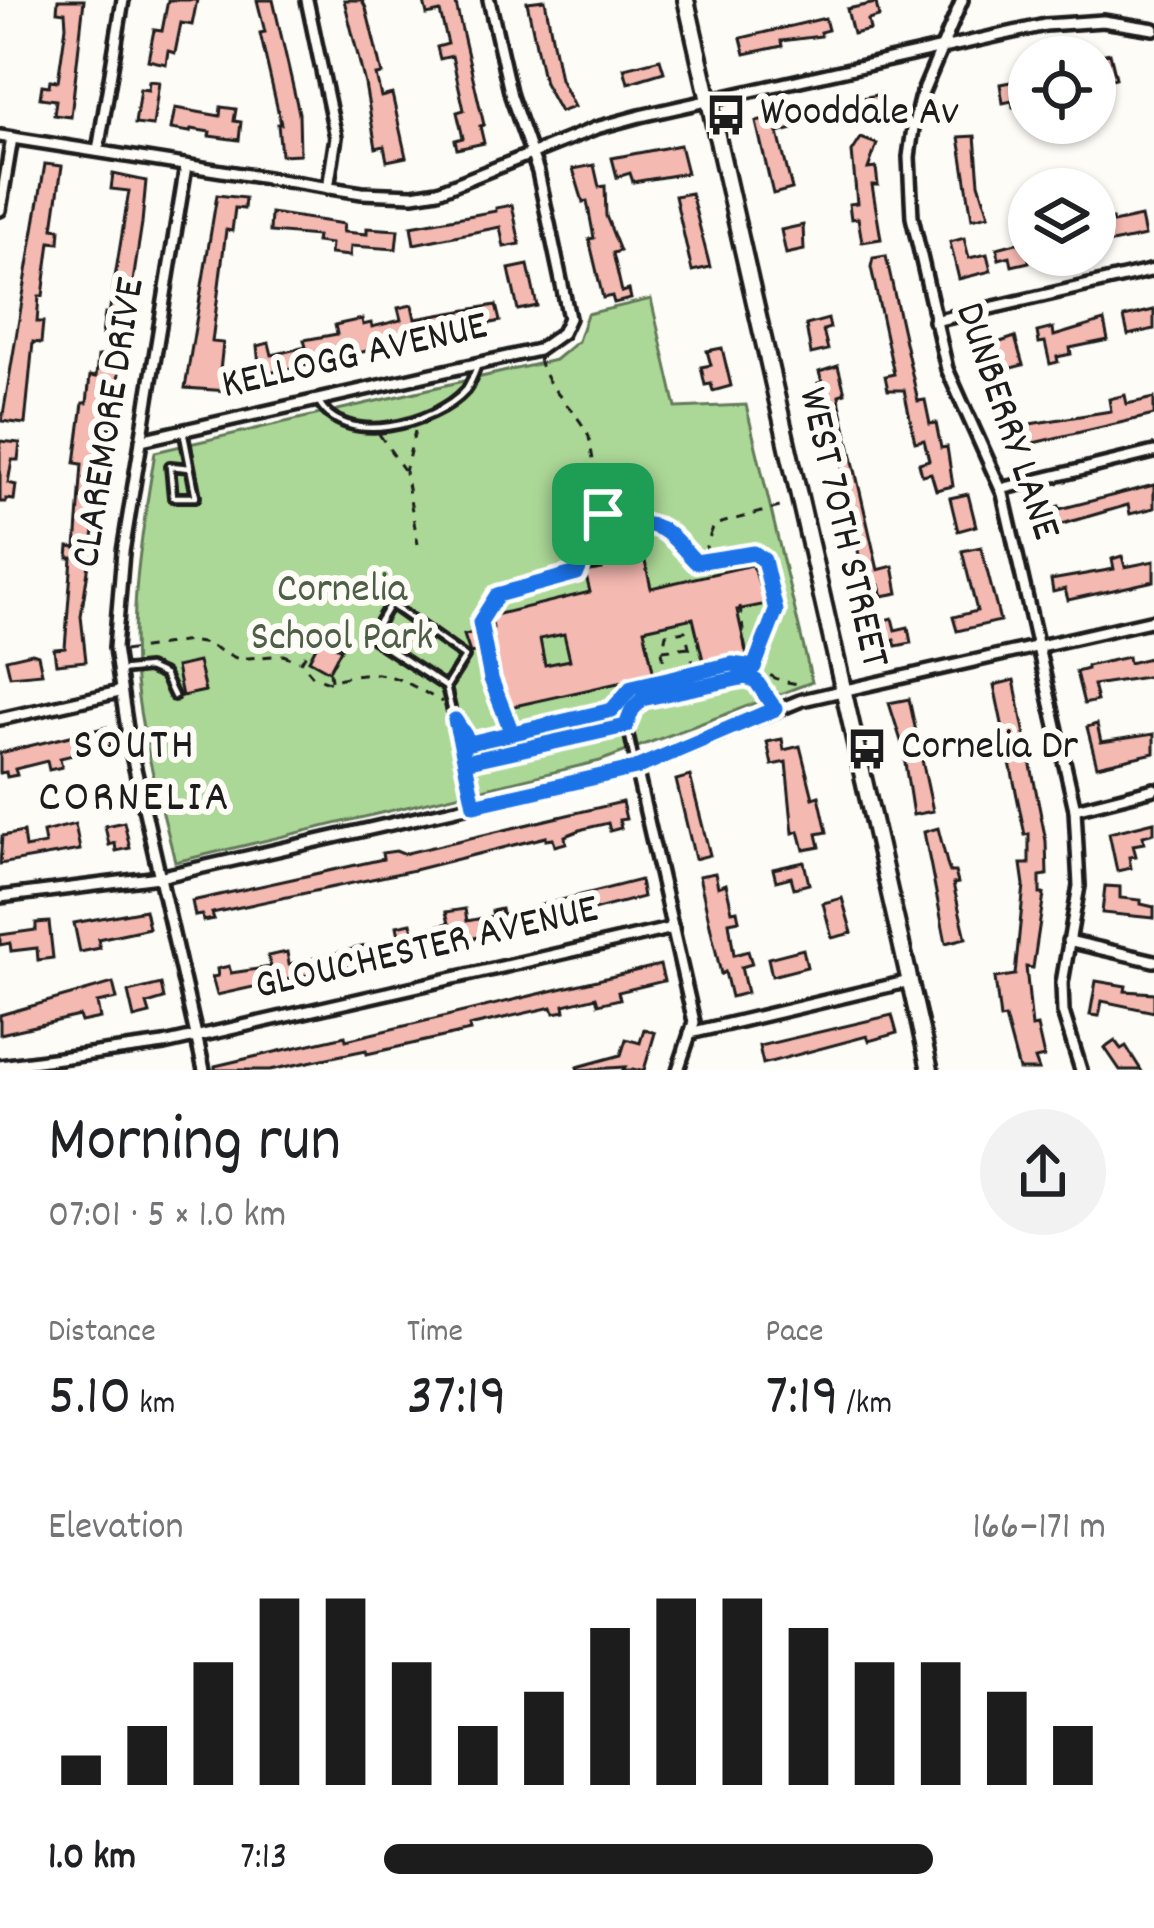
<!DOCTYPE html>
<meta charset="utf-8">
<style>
:root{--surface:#fff;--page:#f2f2f2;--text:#202124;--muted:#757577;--accent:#1c1c1c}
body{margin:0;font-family:Dekko,sans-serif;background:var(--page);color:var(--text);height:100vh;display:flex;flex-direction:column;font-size:45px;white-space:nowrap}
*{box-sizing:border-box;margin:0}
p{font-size:39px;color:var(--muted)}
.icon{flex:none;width:66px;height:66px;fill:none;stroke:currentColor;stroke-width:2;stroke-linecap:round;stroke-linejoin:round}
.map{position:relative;height:1070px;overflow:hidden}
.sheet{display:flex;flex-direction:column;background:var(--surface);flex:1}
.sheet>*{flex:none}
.fabs{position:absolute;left:1008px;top:36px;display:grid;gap:24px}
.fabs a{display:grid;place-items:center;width:108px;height:108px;border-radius:50%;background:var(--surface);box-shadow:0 3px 9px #0004;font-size:60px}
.pin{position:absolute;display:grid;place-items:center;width:102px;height:102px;color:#fff;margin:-51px;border-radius:24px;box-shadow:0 6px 18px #0006}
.round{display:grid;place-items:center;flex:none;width:126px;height:126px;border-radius:63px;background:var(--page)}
.head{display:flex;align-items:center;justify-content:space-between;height:204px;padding:0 48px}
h1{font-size:66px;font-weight:600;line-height:90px}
.metrics{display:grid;grid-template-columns:repeat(3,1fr);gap:18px;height:204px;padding:12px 48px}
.metrics div{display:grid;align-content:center}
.metrics b{font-size:60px;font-weight:600}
.metrics small{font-size:33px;font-weight:400}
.metrics p{font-size:33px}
.chart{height:336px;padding:24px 48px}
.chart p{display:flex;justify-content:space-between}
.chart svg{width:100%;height:216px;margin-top:12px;stroke:var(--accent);stroke-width:6}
ul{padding:0 48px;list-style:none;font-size:39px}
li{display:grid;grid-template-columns:192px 144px 1fr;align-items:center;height:90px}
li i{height:30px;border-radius:15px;background:var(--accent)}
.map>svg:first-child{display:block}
.green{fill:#acd897;stroke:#647a5a;stroke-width:3}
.building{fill:#f4b9b1;stroke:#1c1c1c;stroke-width:3;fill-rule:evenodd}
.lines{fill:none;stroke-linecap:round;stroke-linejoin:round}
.lane-casing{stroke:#1c1c1c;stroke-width:14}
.street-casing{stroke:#1c1c1c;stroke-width:18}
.secondary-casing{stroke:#1c1c1c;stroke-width:22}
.path{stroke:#1c1c1c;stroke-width:3;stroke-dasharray:9 9;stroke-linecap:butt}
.lane{stroke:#fdfcf7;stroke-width:4.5}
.street{stroke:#fdfcf7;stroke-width:9}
.secondary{stroke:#fdfcf7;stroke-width:14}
.route-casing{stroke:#fff;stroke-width:24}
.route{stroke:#1a73e8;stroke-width:15}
.labels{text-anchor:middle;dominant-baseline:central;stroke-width:12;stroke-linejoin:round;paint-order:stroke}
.poi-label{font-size:42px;fill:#1c1c1c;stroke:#fdfcf7;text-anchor:start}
.street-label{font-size:42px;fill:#1c1c1c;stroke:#fdfcf7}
.park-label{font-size:42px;fill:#4e5e47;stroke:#fdfcf7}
.neighbourhood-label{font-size:45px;letter-spacing:3px;fill:#1c1c1c;stroke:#fdfcf7}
</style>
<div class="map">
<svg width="1154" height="1070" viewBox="0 0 1154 1070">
<rect width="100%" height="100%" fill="#fdfcf7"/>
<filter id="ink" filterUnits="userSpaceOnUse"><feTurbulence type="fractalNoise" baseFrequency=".00833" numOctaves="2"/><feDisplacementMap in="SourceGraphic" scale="24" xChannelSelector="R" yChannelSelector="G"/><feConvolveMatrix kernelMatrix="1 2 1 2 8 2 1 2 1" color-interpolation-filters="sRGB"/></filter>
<g filter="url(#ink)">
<path class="green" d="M651 299 676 408 746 405 812 682 600 761 175 862C161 802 142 742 136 681 129 603 143 528 155 452L555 360 578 341 587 314Z"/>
<g class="building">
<path d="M58 0H84L71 117 54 115 56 100 40 98 42 85 49 86 50 80 58 81 66 26 65 12 57 11Z"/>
<path d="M168 0H197L192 25 181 23 175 53 168 51 166 64 148 60 154 30 162 31Z"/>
<path d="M257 0H273L299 113 300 154 281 155 278 124H281L260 33 265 32Z"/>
<path d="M344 0H362L366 8 382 74 376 75 381 97 392 94 406 157 387 161 384 146 376 148 365 84Z"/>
<path d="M435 0H455L484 125 480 126 484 143 457 149 455 140 463 138 457 112 464 110 452 56 440 59 437 47 448 44 440 12 427 15 424 2Z"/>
<path d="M545 0 560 79 574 107 560 112 544 83 527 2Z"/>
<path d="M876 3 879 17 868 20 870 30 853 34 847 9Z"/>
<path d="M825 18 828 30 820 32 821 36 781 41 782 46 745 54 741 38Z"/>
<path d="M1110 53 1116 78 1095 83V56Z"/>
<path d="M660 59 664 72 628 83 624 68Z"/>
<path d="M1029 68V98H1022L1023 105 1013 107 1012 101 1003 103 1000 84 1021 80 1019 70Z"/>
<path d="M149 81 159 82 153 126 135 124 140 89 148 90Z"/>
<path d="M881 94 885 111 849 119 848 115 841 117 838 103Z"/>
<path d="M221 107 236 109 234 121 241 122 239 140 209 136 210 132 191 129 190 132 171 129 175 108 220 116Z"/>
<path d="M790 114 793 129 778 133 792 189 773 194 756 122Z"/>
<path d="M975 136 979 183 989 215 972 219 959 137Z"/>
<path d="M861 138 877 144 868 169 876 168 878 185H872L881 239 862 242 858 218 851 219 849 204 857 203 852 152Z"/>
<path d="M680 145 687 173 633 182 630 173 617 177 612 158Z"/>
<path d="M45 164 62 166 53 228 60 229 59 243 50 242 43 296H39L37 322H43L41 343 33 342 25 424 2 421Z"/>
<path d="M594 165 599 187 605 186 606 216 620 251 613 253 622 292 629 290 631 299 614 303 612 296 603 298 589 239 594 238 587 201 583 202 573 169Z"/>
<path d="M113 174 146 181 142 223 115 399 108 398 105 418 106 426 110 427 81 616 86 661 56 664 54 649 65 648 72 558H68L69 547 76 548 82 464 75 463 83 403H87L90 376 96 377 98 356H105L108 336 102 335 105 313 109 314 129 191 111 189Z"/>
<path d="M691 193 710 267 692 271 675 196Z"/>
<path d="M217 195 245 198 244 209 235 208 232 231 226 230 212 342 223 343 220 371 230 372 228 391 185 388Z"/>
<path d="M512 205 520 244 504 247 500 227 414 244 411 226 496 211V208Z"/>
<path d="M271 213 344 224 343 232 367 234V228L398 230 396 249 351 246 350 256 330 254 331 244 316 242 317 236 270 232Z"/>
<path d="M1141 217 1145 236 1107 244 1102 221 1112 219 1113 223Z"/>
<path d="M803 225 804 250 786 254 781 230Z"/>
<path d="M964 238 969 258 987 254 991 271 959 279 950 242Z"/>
<path d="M1016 243H1029V262L1012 266 1010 256 999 259 997 248Z"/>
<path d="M886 256 918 401 925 400 930 424 936 423 941 448 947 447 953 486 936 490 931 473 922 475 919 463 929 460 924 440 915 442 904 390H888L885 376 894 374 871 267 873 258Z"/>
<path d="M528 265 537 306 518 310 509 269Z"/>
<path d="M412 305 415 319 496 305 500 321 260 375 257 346 269 343 272 355 306 347 304 340 337 334 335 325 362 319 363 325 371 323 372 327 401 320 398 308Z"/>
<path d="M1154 310V329L1128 335 1124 317Z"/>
<path d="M828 319 830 328 823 330 828 350 811 354 806 325Z"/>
<path d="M1104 321 1108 340 1070 348 1071 354 1057 357 1058 362 1050 364 1045 342 1039 343 1037 332 1053 328 1054 336Z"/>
<path d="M1015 337 1023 365 996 372 993 362 981 365 977 350Z"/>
<path d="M722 348 731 386 713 391 711 384 705 385 701 367 711 365 707 351Z"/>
<path d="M838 366 845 393 839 395 840 404 878 570 893 566 898 593 882 596 879 585 865 588 844 474 818 383 822 382 819 372Z"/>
<path d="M1125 395 1127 404 1154 398V415L1016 447 1011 427 1111 411 1109 399Z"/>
<path d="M0 441 20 443 18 460H12L8 483 16 485 14 500 6 499V502H0Z"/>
<path d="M1154 485V508L1130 514 1128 505 1045 529 1041 510 1059 506 1060 509Z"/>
<path d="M968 494 976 526 958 531 950 498Z"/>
<path d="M641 544 651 588 752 565 767 604 737 610 747 655 704 664 693 618 644 629 654 675 510 707 506 691 498 693 488 649 470 653 464 635 493 628 491 616 590 592 585 572 602 569 601 564 607 562 605 552ZM564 634 570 660 545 665 540 639Z"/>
<path d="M981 547 1000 621 957 631 953 617 977 611 962 551Z"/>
<path d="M1122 556 1125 567 1154 561V581L1068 600 1065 589 1053 592 1051 580 1114 569 1112 559Z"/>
<path d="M892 618 895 630 908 627 911 643 896 646 894 640 881 643 876 622Z"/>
<path d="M320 639 341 649 329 671 309 660Z"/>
<path d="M32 653 38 655 42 673 10 676 6 659Z"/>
<path d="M1128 657 1129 663 1149 658 1153 676 1093 685 1097 701 1084 704 1076 672 1087 669V666Z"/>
<path d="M198 662 205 691 182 696 176 667Z"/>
<path d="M1014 680 1046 841 1047 875 1040 876V894H1044L1033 968 1026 967 1032 1027 1037 1026 1044 1057 1035 1059 1039 1070H1019L1005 1018 1000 1019 995 978 1015 975 1024 885 1021 864H1029V834L1025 835 994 685Z"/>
<path d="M909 699 933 811 913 815 902 744 889 703Z"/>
<path d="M1097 724 1101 742 1154 734V753L1097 766 1087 727Z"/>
<path d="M107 727 111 746 60 758 62 767 49 770 47 761 15 769 17 775 7 777 6 772 0 773V753Z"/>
<path d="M782 739 784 750 800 746 813 798 819 796 827 832 817 834 820 847 804 850 799 831 793 833 786 762 772 765 767 742Z"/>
<path d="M690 776 710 855 695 859 676 780Z"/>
<path d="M622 802 626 819 619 820 621 828 610 831 608 823 583 829 565 836 566 843 555 846 553 839 546 840V837L414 870 212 913 214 919 203 921 202 915 195 916 192 901 383 859 382 853 396 851 403 854Z"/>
<path d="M124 822 130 848 116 851 115 843 109 845 105 826Z"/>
<path d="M1154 822V833L1143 836 1144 843 1133 845 1136 856 1129 857 1131 868 1117 871 1109 833Z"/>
<path d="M75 824 80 850 0 864 2 836 23 832 25 848 45 844 43 832Z"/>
<path d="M938 828 948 867 950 872H955L958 883 953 884 966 938 946 943 924 832Z"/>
<path d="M804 862 809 884 794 888 791 877 776 881 773 869Z"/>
<path d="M715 873 718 887 726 884 732 911 737 910 739 920 729 922 734 955 748 951 752 964 741 967 747 993 731 997 725 972 721 974 699 876Z"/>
<path d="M640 880 643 897 555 920 217 995 212 977 218 976 217 969 229 966 231 973 271 967 268 956 287 952 289 964 387 941 399 936 397 926 411 923 413 932 449 923 446 912 465 909 467 921 493 916 492 911 501 909 502 914 522 910Z"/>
<path d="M1105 886 1120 887V898L1141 900V904L1154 907V918L1102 913Z"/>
<path d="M842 898 852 933 832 938 823 903Z"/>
<path d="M145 910 149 928 98 939 100 948 80 952 74 923Z"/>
<path d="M49 922 53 958 38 960 37 948 11 951 10 943 0 945V935L36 930V923Z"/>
<path d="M803 949 807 967 772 976 768 958Z"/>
<path d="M660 965 664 981 618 992 620 999 598 1004 596 997 564 1005 565 1011 554 1013 552 1007 469 1026 470 1031 367 1054 366 1050 270 1070H215V1066L275 1052 345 1036 346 1040Z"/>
<path d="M1096 981 1126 986 1125 991 1154 993V1012L1102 1001 1099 1016 1090 1015Z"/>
<path d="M113 983 117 999 97 1003 100 1018 81 1022 79 1016 0 1034V1015Z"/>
<path d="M161 984 164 999 147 1004 150 1014 134 1018 128 992Z"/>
<path d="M892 1015 897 1033 869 1041 867 1036 763 1064 759 1046Z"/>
<path d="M644 1029 655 1033 644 1070H623L625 1067 578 1070 577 1067 621 1055 626 1039 640 1043Z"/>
<path d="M1115 1041 1121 1049 1126 1046 1141 1070H1120L1105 1048Z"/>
</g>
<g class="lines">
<g class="lane-casing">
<g id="lane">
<path d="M318 400C342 449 435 425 466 390 471 383 475 372 478 364"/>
<path d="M183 430 196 497H173L170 466 190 468"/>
<path d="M118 671 148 668 164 675 174 696"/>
<path d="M446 687 465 657 390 604 370 637 446 687 474 805"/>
<path d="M627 724 632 710 642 699 745 677 756 681 775 709"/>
<path d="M465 762 627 726 636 768"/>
</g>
</g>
<g class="street-casing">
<g id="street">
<path d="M307 0 336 137 328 188"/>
<path d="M962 0 920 99 913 128 909 157 912 217 947 369 1003 494 1075 809 1079 886 1062 983 1063 1012 1081 1070"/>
<path d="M0 136 362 193 413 195 438 191 596 128 640 116 1045 25 1103 21 1154 29"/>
<path d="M98 151 123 0"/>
<path d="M186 166 123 552 115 648 129 742 204 1070"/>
<path d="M0 210 12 138"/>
<path d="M934 321 1154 270"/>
<path d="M141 440 538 350 562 333 569 318 538 172 511 96 489 0"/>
<path d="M1001 489 1154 452"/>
<path d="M0 719 119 692"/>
<path d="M636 768 694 1022 678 1070"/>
<path d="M1075 809 1154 789"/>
<path d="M0 897 159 877 636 768 802 700 1154 620"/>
<path d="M1068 941 1154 961"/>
<path d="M690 1033 910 981"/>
<path d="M0 1066 164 1044 673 928"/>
</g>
</g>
<g class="secondary-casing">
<path id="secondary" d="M686 0 930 1070"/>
</g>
<g class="path">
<path d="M539 358C545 390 576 407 589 437L605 529 587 549 577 573 497 595 480 622 491 678 512 733 612 710 632 687 747 664"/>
<path d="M415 431 405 472 418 544"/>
<path d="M379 434 404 470"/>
<path d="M618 511H623L626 526"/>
<path d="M604 514 617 512 619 525"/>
<path d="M634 526 638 544"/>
<path d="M605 529C663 519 656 520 696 562L709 561 706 546 714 525 787 505"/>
<path d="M590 549 600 554 604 563"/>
<path d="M710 561 754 553 764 559 770 582 758 585"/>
<path d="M770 582 776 611 754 667 781 681 798 684"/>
<path d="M740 606 747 663"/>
<path d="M689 647 663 650 666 634 685 631 695 670"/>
<path d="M124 651 189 641 207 644 238 659 283 655 299 661"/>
<path d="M662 651 666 676"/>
<path d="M331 681 330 671 342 646 318 633 301 662 313 676 329 682C381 664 397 677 442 702"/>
<path d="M502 692 506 708"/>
<path d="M467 739 469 743 509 734"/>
</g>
<use href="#lane" class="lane"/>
<use href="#street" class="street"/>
<use href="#secondary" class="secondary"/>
</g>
</g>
<g class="lines" filter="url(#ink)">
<g class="route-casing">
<path id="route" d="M603 514 605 530 588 548 577 573 497 595 480 622 491 679 512 733 470 743 455 720C462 748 468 776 474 805L636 768 775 709 756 681 746 677 642 699 632 710 626 726 465 762 455 720 470 743 612 710 632 687 732 664 754 667 776 611 764 560 754 553 696 562C671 536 664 519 626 526L622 511 603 514"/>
</g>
<use href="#route" class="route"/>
</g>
<defs>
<g id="bus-bare" transform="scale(3.24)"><path d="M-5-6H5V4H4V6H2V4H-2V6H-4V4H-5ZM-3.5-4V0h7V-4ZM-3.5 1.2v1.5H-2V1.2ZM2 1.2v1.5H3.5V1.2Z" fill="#1c1c1c" stroke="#fdfcf7" stroke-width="2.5" paint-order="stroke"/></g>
</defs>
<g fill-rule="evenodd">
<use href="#bus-bare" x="726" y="115"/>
<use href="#bus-bare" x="867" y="749"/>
</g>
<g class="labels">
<g class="poi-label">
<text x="760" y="115">Wooddale Av</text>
<text x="901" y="749">Cornelia Dr</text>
</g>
<g class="street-label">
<text transform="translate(355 358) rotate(-13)">KELLOGG AVENUE</text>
<text transform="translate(1005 422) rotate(71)">DUNBERRY LANE</text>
<text transform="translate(111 423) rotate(-81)">CLAREMORE DRIVE</text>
<text transform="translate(841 528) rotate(77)">WEST 70TH STREET</text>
<text transform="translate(427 950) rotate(-13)">GLOUCHESTER AVENUE</text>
</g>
<g class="park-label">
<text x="342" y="592">Cornelia<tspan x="342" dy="48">School Park</tspan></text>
</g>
<g class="neighbourhood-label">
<text x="135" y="748">SOUTH<tspan x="135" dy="52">CORNELIA</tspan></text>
</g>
</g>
</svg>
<div class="fabs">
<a><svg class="icon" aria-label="locate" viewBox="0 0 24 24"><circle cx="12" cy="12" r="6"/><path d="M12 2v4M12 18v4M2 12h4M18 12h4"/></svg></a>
<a><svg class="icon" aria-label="layers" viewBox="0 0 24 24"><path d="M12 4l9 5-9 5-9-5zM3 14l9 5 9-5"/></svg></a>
</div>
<div class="pin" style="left:603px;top:514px;background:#1e9e55"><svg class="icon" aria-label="arrive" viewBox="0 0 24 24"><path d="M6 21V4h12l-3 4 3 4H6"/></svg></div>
</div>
<section class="sheet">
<div class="head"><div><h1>Morning run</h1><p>07:01 · 5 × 1.0 km</p></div><a class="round"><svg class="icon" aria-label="share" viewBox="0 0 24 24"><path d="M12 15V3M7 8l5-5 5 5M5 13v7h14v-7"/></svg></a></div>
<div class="metrics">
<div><p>Distance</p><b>5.10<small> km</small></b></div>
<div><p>Time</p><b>37:19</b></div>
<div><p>Pace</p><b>7:19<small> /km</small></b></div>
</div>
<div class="chart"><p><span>Elevation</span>166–171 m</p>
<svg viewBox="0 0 160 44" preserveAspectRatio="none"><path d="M5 44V38M15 44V32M25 44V19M35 44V6M45 44V6M55 44V19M65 44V32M75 44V25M85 44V12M95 44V6M105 44V6M115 44V12M125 44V19M135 44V19M145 44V25M155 44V32"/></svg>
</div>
<ul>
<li><b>1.0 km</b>7:13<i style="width:76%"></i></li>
</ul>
</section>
